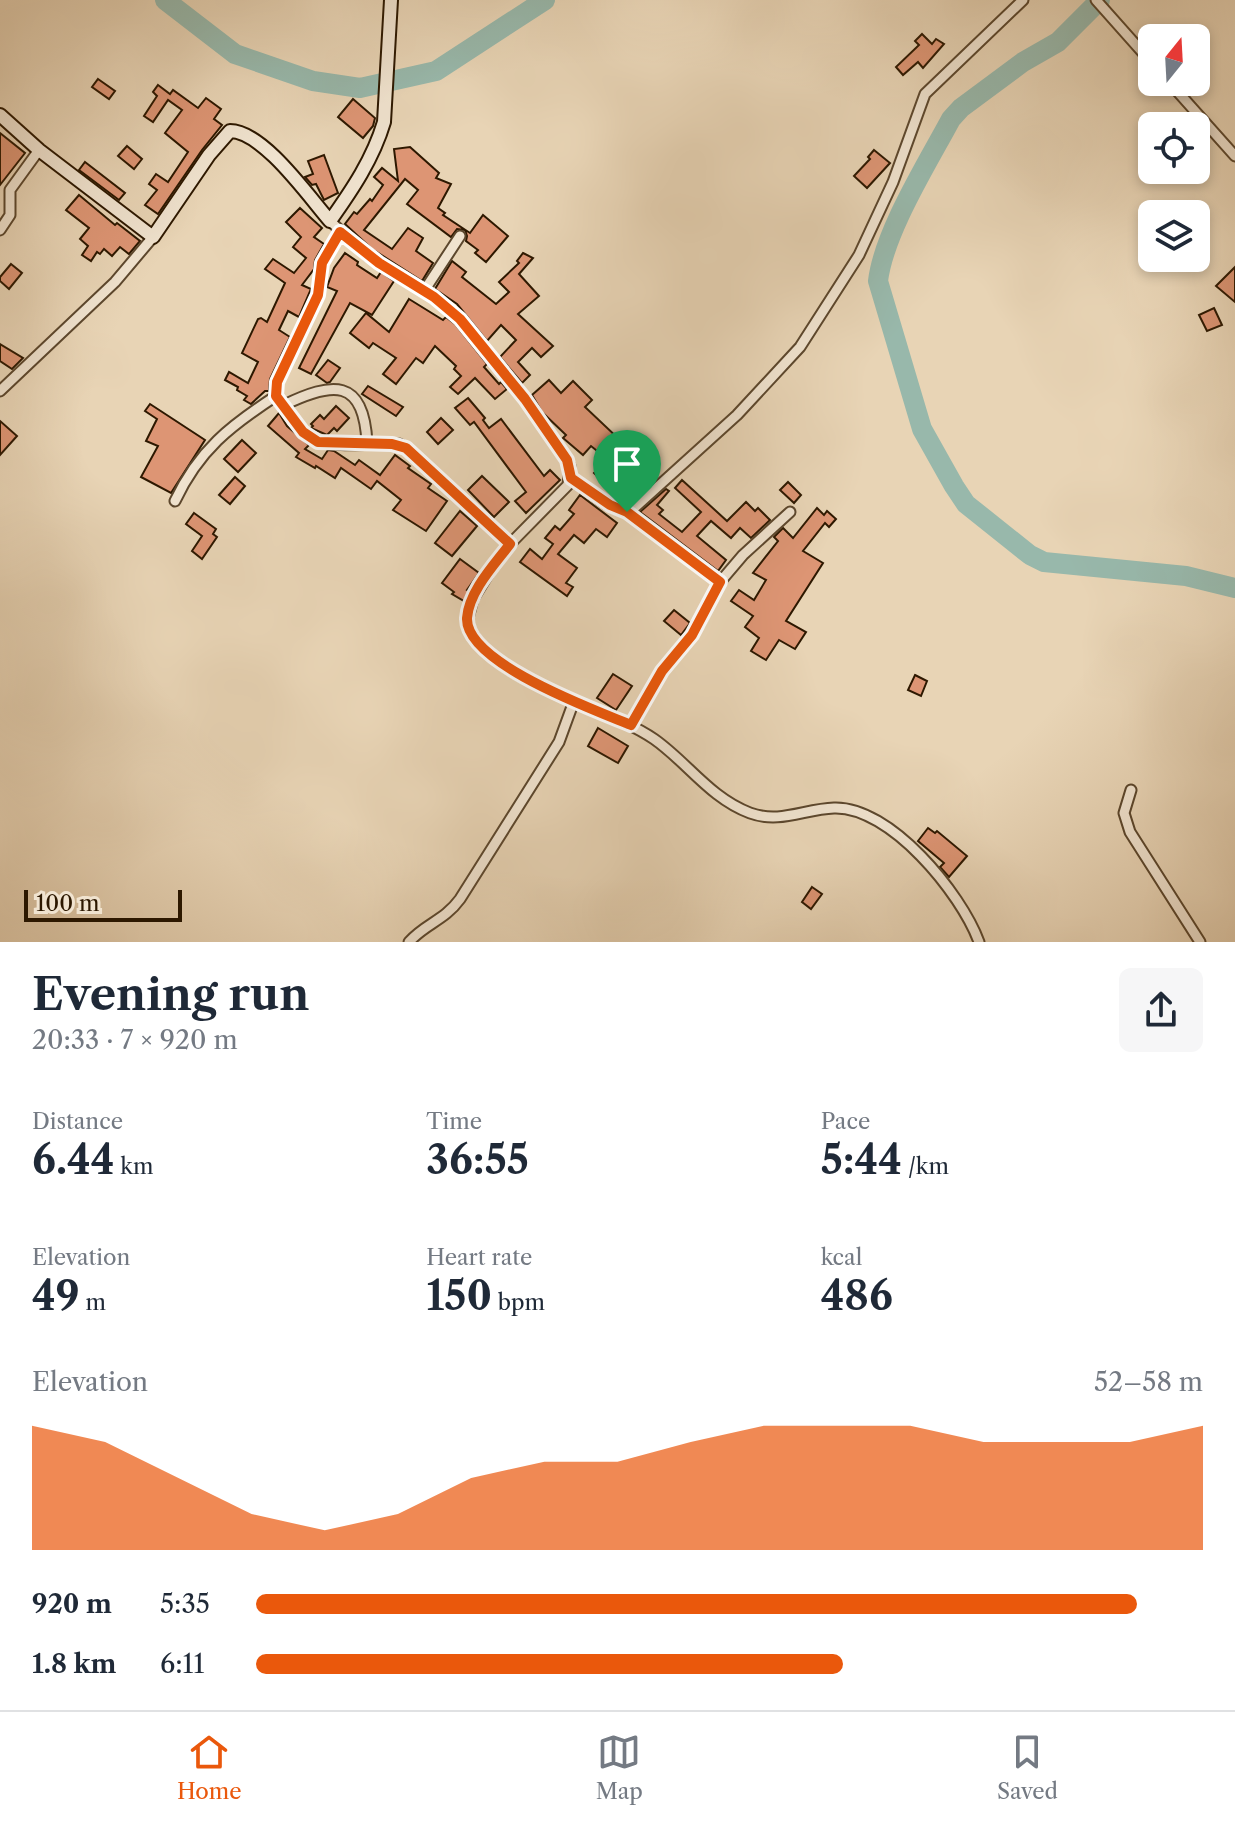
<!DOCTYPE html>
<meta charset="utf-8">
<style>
:root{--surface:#fff;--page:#f6f6f7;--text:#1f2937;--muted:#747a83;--line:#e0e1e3;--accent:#ea580c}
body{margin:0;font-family:"Libre Caslon Text",serif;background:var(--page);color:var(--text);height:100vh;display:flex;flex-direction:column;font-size:30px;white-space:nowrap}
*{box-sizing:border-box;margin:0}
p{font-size:26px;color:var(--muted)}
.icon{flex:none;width:44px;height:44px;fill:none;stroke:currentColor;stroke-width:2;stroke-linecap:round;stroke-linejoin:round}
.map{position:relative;height:942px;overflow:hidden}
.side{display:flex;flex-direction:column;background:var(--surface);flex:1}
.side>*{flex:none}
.needle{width:52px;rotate:18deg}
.buttons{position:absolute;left:1138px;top:24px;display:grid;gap:16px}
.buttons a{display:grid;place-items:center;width:72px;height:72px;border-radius:12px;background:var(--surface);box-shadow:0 4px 12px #0003;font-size:40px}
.scale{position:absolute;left:24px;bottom:20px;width:158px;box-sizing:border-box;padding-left:8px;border:4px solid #2d1800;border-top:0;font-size:22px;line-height:28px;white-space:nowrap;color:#2d1800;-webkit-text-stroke:6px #f0e3cf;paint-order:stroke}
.pin{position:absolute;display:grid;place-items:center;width:68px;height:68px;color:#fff;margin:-82px -34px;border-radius:50% 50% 50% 0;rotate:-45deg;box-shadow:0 0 8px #0007}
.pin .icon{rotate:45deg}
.round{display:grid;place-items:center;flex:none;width:84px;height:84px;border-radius:12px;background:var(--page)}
.headline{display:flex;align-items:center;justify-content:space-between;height:136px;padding:0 32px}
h1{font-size:44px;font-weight:700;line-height:60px}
.metrics{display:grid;grid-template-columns:repeat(3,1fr);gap:12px;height:136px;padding:8px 32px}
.metrics div{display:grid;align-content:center}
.metrics b{font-size:40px;font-weight:700}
.metrics small{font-size:22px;font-weight:400}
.metrics p{font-size:22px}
.chart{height:224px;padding:16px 32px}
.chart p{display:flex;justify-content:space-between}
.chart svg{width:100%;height:144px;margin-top:8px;fill:var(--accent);opacity:.7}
ul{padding:0 32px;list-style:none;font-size:26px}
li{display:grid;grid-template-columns:128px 96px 1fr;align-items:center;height:60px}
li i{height:20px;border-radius:10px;background:var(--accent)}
.menu{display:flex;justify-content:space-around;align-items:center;height:112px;border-top:2px solid var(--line);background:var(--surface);font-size:22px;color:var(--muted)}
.menu a{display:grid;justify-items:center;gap:4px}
.menu .current{color:var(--accent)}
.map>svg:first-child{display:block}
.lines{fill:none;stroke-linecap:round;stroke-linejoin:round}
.river{stroke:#98b8ab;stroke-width:20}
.building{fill:#dd9574;stroke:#2d1800;stroke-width:2}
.street-casing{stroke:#5c472d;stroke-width:13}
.secondary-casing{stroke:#2d1800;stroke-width:16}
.street{stroke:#f0e3cf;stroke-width:9}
.secondary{stroke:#f0e3cf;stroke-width:12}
.route-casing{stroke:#fff;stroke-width:16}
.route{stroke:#ea580c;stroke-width:10}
</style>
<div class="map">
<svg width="1235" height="942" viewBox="0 0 1235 942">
<rect width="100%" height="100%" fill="#e8d4b5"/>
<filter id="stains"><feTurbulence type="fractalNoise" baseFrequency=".0025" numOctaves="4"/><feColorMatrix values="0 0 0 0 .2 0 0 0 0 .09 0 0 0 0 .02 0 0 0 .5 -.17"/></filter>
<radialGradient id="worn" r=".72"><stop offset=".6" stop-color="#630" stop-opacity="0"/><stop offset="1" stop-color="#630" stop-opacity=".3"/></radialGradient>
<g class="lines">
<g class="river">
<path d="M165 0 235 54 313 81 360 88 436 71 545 0"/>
<path d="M1100 0 1058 42 1023 62 961 108 951 119C927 164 884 232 878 281L922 429 954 486 966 504 1030 555 1044 562 1186 576 1235 588"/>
</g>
</g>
<g class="building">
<path d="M922 34 932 44 936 39 944 44 923 68 918 62 903 75 896 67 919 45 915 41Z"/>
<path d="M98 79 115 91 109 99 92 87Z"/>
<path d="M158 85 170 94 173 90 198 108 206 98 221 109 214 119 222 125 202 150 158 214 145 205 157 190 149 184 156 174 168 182 188 152 165 133 182 110 168 100 153 122 144 116 157 96 153 92Z"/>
<path d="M353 99 375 118 373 126 363 138 338 117Z"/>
<path d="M0 133 25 153 0 185Z"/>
<path d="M127 146 142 159 134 169 118 156Z"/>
<path d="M410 147 439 173 436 178 451 184 438 208 445 213 443 215 470 233 483 215 508 236 486 262 475 253 478 250 466 241 467 236 465 230 457 229 451 237 407 204 418 190 405 179 364 230 392 249 408 228 423 238 416 251 433 263 422 281 372 249 345 224 354 212 357 214 370 199 372 201 383 185 374 177 382 168 398 181 394 149Z"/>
<path d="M874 150 890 163 867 188 854 176 870 159 868 157Z"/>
<path d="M324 155 338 193 324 200 316 184 312 185 305 177 313 174 308 161Z"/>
<path d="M85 162 125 193 119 200 79 170Z"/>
<path d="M79 195 115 225 117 223 140 241 129 254 120 247 112 256 104 249 100 254 97 252 91 261 82 255 88 246 80 239 89 228 66 210Z"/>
<path d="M300 208 322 228 314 237 324 244 315 260 314 269 302 285 311 289 299 317 288 311 279 330 290 337 270 379 269 391H265L251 404 244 400 247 396 237 390 238 387 225 380 229 372 248 383 258 362 242 353 258 319 261 318 267 322 285 283 265 269 273 259 294 273 306 258 293 247 301 237 286 222Z"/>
<path d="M345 253 358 262 357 265 377 278 381 272 394 281 372 315 350 303 311 374 299 368 337 291 327 287 334 268Z"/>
<path d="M523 253 533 258 519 274 539 296 518 314 553 346 541 357 532 348 518 362 530 375 522 383 500 357 516 340 501 325 487 341 457 304 435 289 452 261 466 272 462 277 496 304 509 292 499 282 519 263 517 261Z"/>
<path d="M11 264 22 273 9 289 0 281V277Z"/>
<path d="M1235 267V302L1216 286Z"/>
<path d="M409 299 443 320 446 317 455 324 487 364 484 367 499 384 501 382 507 389 495 399 475 378 458 394 450 387 461 376 454 369 456 366 435 346 423 363 416 358 396 384 383 374 396 358 373 343 369 348 350 333 366 313 389 332Z"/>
<path d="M1214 308 1222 325 1207 331 1199 315Z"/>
<path d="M0 344 23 358 12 369 0 361Z"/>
<path d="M328 360 340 368 330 382 327 383 316 375Z"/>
<path d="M549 380 561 393 573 381 592 400 585 407 621 441 606 458 591 446 583 455 563 438 566 435 542 412 532 395Z"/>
<path d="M368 386 403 407 396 416 362 394Z"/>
<path d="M468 398 485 418 483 420 489 428 501 419 544 476 550 470 560 480 526 513 515 501 526 492 474 422 470 425 455 408Z"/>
<path d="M150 404 205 440 171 493 141 477 158 446 146 441 157 419 145 411Z"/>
<path d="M336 406 349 418 337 431 334 428 327 435 311 428 313 426 311 424 320 415 324 419Z"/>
<path d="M279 413 287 426 309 445 305 449 322 459 328 450 334 451 355 465 359 460 380 475 395 455 410 466 408 468 431 484 428 488 447 501 426 531 393 510 401 500 377 481 371 489 341 468 335 478 316 466 315 468 296 457 299 453 268 426Z"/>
<path d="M441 418 453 430 438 444 427 432Z"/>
<path d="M0 421 17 436 0 455Z"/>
<path d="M242 440 256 453 238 472 224 459Z"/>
<path d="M607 460 630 485 618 497 594 473Z"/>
<path d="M482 476 509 502 494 517 468 490Z"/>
<path d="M235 477 245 486 230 504 219 495Z"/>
<path d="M682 480 727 521 746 502 755 511 758 508 770 520 751 538 740 528 731 538 711 521 697 536 726 560 718 571 640 512 666 489 669 491 657 505 663 510 659 514 682 532 701 512 675 488Z"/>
<path d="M788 482 801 495 794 503 780 490Z"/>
<path d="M580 495 617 523 607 537 596 529 584 543 574 535 558 554 577 568 566 583 573 587 567 596 520 562 530 549 542 559 553 544 545 538 555 526 560 530 574 514 569 510Z"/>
<path d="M817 508 824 515 827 511 836 519 829 527 825 523 803 551 823 563 786 621 806 632 795 649 779 640 766 660 751 651 759 638 745 627 753 616 731 601 739 590 754 600 766 580 753 573 778 541 774 537 783 528 793 538Z"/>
<path d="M460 511 477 526 452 556 435 543Z"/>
<path d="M194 513 216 529 213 534 217 537 202 559 192 551 202 536 186 524Z"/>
<path d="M460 559 479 573 467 590 469 591 464 601 452 594 454 592 442 583Z"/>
<path d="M674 610 690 623 681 635 664 621Z"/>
<path d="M613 674 632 686 616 710 597 698Z"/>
<path d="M915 675 927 681 921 696 908 690Z"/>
<path d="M598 728 628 746 618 763 588 746Z"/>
<path d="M928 828 935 833 937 831 967 856 949 877 940 867 944 863 918 841Z"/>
<path d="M812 887 822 894 811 909 802 902Z"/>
</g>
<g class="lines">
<g class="street-casing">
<g id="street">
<path d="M1096 0 1152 63"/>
<path d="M1169 82 1235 156"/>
<path d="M330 221 367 255 434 297 460 319 525 399 570 466 568 485 510 544 492 568 473 599 467 622C488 684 604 704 654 739 687 762 710 798 750 813 780 824 804 809 834 808 890 806 961 893 979 942"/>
<path d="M0 230 10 215V190L39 150"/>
<path d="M340 232 322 263 318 295 277 382 276 396C286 408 295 425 307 435 324 450 376 443 399 444L406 448 510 544"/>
<path d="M424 291 460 236"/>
<path d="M0 391 115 282 153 237"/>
<path d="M284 405C332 382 364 377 367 443"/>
<path d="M571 478C587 489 612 515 632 510L737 415 800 347 859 255 893 182 925 94 1023 0"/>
<path d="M175 501C199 450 230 426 276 396"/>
<path d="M627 512 720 582 699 624 662 671 631 725"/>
<path d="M720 582 743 555 790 512"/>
<path d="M1131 790 1124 813 1130 832 1200 942"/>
<path d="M409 942C426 923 444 921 460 899L559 742 574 701"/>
</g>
</g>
<g class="secondary-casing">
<path id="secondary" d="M0 115 39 150 153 237 209 155 230 131C263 131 309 197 330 221 352 190 373 159 384 122L391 0"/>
</g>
<use href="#street" class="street"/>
<use href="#secondary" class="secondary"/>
</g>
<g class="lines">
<g class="route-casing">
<path id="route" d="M340 232 379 263 434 297 460 319 525 399 567 460 571 478 610 505 627 512 720 582 692 635 662 671 631 725C595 710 465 663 467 618 469 591 495 564 510 544L406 448 392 444 318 442 303 432 276 396 277 382 318 295 322 263Z"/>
</g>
<use href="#route" class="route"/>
</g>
<rect width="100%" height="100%" filter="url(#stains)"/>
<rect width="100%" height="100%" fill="url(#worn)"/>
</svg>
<div class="buttons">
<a><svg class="needle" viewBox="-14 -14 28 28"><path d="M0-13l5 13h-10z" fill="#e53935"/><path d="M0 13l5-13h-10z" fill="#747a83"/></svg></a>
<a><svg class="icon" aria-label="locate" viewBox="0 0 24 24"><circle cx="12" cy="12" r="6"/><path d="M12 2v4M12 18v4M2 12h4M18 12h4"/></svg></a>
<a><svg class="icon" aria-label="layers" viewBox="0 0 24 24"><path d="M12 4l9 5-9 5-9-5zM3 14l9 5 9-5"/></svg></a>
</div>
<div class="scale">100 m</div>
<div class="pin" style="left:627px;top:512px;background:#1e9e55"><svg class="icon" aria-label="arrive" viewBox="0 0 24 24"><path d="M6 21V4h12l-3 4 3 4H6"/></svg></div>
</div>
<section class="side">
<div class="headline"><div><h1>Evening run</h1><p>20:33 · 7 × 920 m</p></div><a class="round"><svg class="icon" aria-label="share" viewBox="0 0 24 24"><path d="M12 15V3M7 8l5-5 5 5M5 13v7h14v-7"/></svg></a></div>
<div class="metrics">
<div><p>Distance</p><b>6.44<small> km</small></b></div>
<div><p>Time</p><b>36:55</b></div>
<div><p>Pace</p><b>5:44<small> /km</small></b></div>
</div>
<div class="metrics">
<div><p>Elevation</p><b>49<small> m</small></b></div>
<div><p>Heart rate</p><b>150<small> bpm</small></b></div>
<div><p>kcal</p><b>486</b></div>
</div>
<div class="chart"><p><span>Elevation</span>52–58 m</p>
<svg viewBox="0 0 160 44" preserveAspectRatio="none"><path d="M0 44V6L10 11L20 22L30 33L40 38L50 33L60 22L70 17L80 17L90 11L100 6L110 6L120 6L130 11L140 11L150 11L160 6V44z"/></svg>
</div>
<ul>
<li><b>920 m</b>5:35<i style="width:93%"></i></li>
<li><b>1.8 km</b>6:11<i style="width:62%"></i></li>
</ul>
</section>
<nav class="menu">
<a class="current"><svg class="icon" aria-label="home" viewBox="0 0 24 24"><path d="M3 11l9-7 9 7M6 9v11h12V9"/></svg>Home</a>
<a><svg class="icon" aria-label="map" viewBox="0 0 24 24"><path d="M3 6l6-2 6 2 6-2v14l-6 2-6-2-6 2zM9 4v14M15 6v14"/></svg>Map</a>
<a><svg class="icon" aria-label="saved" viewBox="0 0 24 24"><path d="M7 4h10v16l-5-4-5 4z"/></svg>Saved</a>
</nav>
